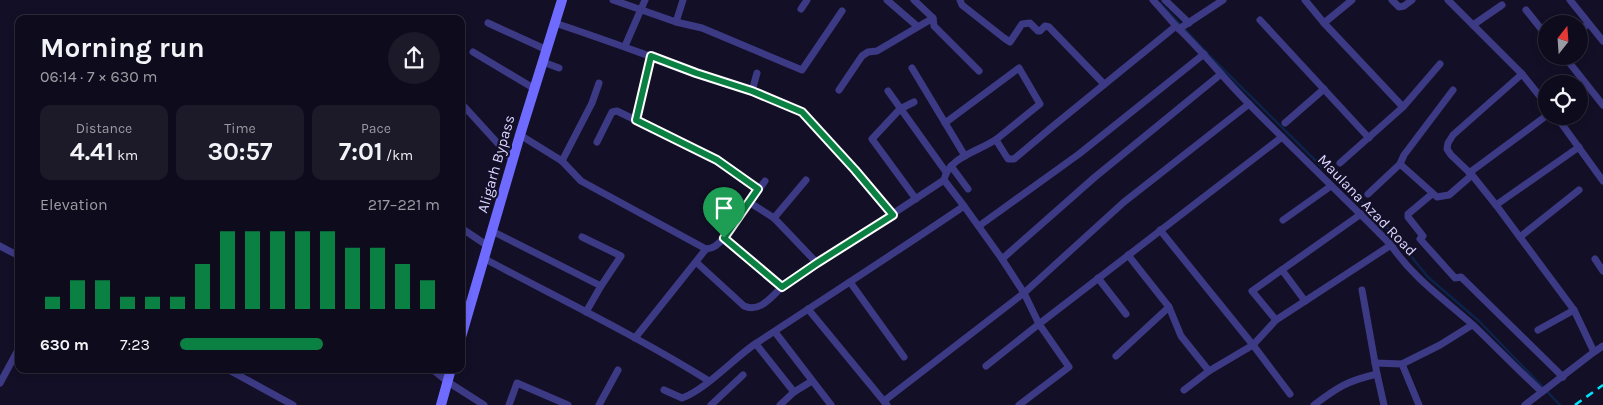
<!DOCTYPE html>
<meta charset="utf-8">
<style>
:root{--surface:#0e0b1c;--page:#1c1929;--text:#f1f3f6;--muted:#9b9ba3;--line:#2e2b3b;--accent:#0b8043}
body{margin:0;font-family:Karla,sans-serif;background:var(--page);color:var(--text);height:100vh;display:flex;flex-direction:column;font-size:19px;white-space:nowrap}
*{box-sizing:border-box;margin:0}
p{font-size:16px;color:var(--muted)}
.icon{flex:none;width:28px;height:28px;fill:none;stroke:currentColor;stroke-width:2;stroke-linecap:round;stroke-linejoin:round}
.map{position:relative;flex:1;overflow:hidden}
.drawer{position:absolute;left:15px;top:15px;width:450px;height:358px;display:flex;flex-direction:column;background:var(--surface);border-radius:10px;box-shadow:0 2px 8px #0003,0 0 0 1px var(--line)}
.drawer>*{flex:none}
.needle{width:32px;rotate:17deg}
.controls{position:absolute;left:1538px;top:15px;display:grid;gap:10px}
.controls a{display:grid;place-items:center;width:50px;height:50px;border-radius:50%;background:var(--surface);box-shadow:0 2px 8px #0003,0 0 0 1px var(--line);font-size:25px}
.pin{position:absolute;display:grid;place-items:center;width:42px;height:42px;color:#fff;margin:-51px -21px;border-radius:50% 50% 50% 0;rotate:-45deg;box-shadow:0 0 5px #0007}
.pin .icon{rotate:45deg}
.round{display:grid;place-items:center;flex:none;width:52px;height:52px;border-radius:26px;background:var(--page)}
.head{display:flex;align-items:center;justify-content:space-between;height:85px;padding:0 25px}
h1{font-size:28px;font-weight:700;line-height:38px}
.metrics{display:grid;grid-template-columns:repeat(3,1fr);gap:8px;height:85px;padding:5px 25px}
.metrics div{display:grid;align-content:center;border-radius:10px;background:var(--page);text-align:center}
.metrics b{font-size:25px;font-weight:700}
.metrics small{font-size:14px;font-weight:400}
.metrics p{font-size:14px}
.chart{height:140px;padding:10px 25px}
.chart p{display:flex;justify-content:space-between}
.chart svg{width:100%;height:90px;margin-top:5px;stroke:var(--accent);stroke-width:6}
ul{padding:0 25px;list-style:none;font-size:16px}
li{display:grid;grid-template-columns:80px 60px 1fr;align-items:center;height:38px}
li i{height:12px;border-radius:6px;background:var(--accent)}
.map>svg:first-child{display:block}
.lines{fill:none;stroke-linecap:round;stroke-linejoin:round}
.stream{stroke:#0c2248;stroke-width:2.5}
.minor{stroke:#3d3a85;stroke-width:7}
.secondary{stroke:#6f6bff;stroke-width:10}
.rail{stroke:#00e5ff;stroke-width:2.5;stroke-dasharray:8 6;stroke-linecap:butt}
.route-casing{stroke:#fff;stroke-width:10}
.route{stroke:#0b8043;stroke-width:6}
.labels{text-anchor:middle;dominant-baseline:central;stroke-width:4.5;stroke-linejoin:round;paint-order:stroke}
.street-label{font-size:15px;fill:#d9d4ff;stroke:#130f26}
</style>
<div class="map">
<svg width="1603" height="405" viewBox="0 0 1603 405">
<rect width="100%" height="100%" fill="#130f26"/>
<g class="lines">
<path class="stream" d="M1160 3 1210 56 1323 168 1358 198 1391 232 1428 277 1480 322 1560 405"/>
<g class="minor">
<path d="M613 0 676 22 702 28 802 70 842 11"/>
<path d="M887 0 917 26"/>
<path d="M914 0 933 18 934 26 979 71"/>
<path d="M960 0 962 5 1004 38 1010 42 1022 24 1030 23 1038 31H1040L1045 26 1049 27 1104 84"/>
<path d="M1153 0 1176 26"/>
<path d="M1165 0 1189 23"/>
<path d="M1305 0 1324 23 1403 107"/>
<path d="M1392 0 1399 7 1404 6 1412 0"/>
<path d="M1448 0 1473 25"/>
<path d="M1570 0 1603 41"/>
<path d="M1502 5 1473 25 1522 74"/>
<path d="M801 9 807 0"/>
<path d="M1526 10 1546 35"/>
<path d="M1260 20 1369 138"/>
<path d="M676 22 683 0"/>
<path d="M488 23 547 50"/>
<path d="M555 23C621 45 686 70 752 91"/>
<path d="M1324 23 1352 0"/>
<path d="M1179 29C1204 53 1225 80 1250 105 1296 152 1345 198 1391 245 1413 278 1444 299 1473 325 1496 347 1518 370 1542 392"/>
<path d="M1579 31 1588 24"/>
<path d="M625 46 645 0"/>
<path d="M473 52 535 89"/>
<path d="M1564 56 1603 105"/>
<path d="M543 62 559 68"/>
<path d="M912 68 965 156"/>
<path d="M757 73 752 91 802 112 855 170 893 215"/>
<path d="M839 90 862 56 868 52 877 51 933 18"/>
<path d="M888 91 946 172"/>
<path d="M914 102 900 109 872 139 916 199"/>
<path d="M461 103 513 160"/>
<path d="M1556 116 1603 181"/>
<path d="M636 120 651 56"/>
<path d="M1285 123 1324 89"/>
<path d="M520 135 562 161 581 181 706 249C715 248 718 244 724 238L765 181"/>
<path d="M996 140 1008 159H1014L1052 127 1176 26 1179 29 1223 0"/>
<path d="M597 142 612 112 617 111 701 152 735 172 758 189"/>
<path d="M562 161 592 103 599 83"/>
<path d="M1340 163 1403 107 1440 64"/>
<path d="M1400 164 1437 197 1449 195 1472 175"/>
<path d="M951 166 968 189"/>
<path d="M1469 173 1546 116"/>
<path d="M1368 194 1400 164 1404 155 1453 90"/>
<path d="M1432 194 1408 214V217L1423 236 1420 239 1455 278 1461 277 1563 377"/>
<path d="M749 202 774 218 817 263"/>
<path d="M1496 205 1579 147"/>
<path d="M964 206 1002 259 1095 177 1221 74"/>
<path d="M774 218 806 180"/>
<path d="M1283 220 1331 186"/>
<path d="M979 226 1079 154 1204 54"/>
<path d="M461 228 488 246"/>
<path d="M1160 230 1253 345 1290 394"/>
<path d="M492 231 601 286"/>
<path d="M582 237 621 256 601 286 586 312"/>
<path d="M1520 237 1579 190"/>
<path d="M724 238 782 287"/>
<path d="M0 246 19 256"/>
<path d="M485 259C560 299 637 336 709 381"/>
<path d="M1002 259 1024 293 1039 324 1069 367 1019 405"/>
<path d="M1595 259 1603 271"/>
<path d="M696 262 744 306C760 313 771 297 782 287L944 180C949 156 981 151 998 138 1012 127 1026 115 1040 104L1019 68 945 123"/>
<path d="M1282 270 1305 301"/>
<path d="M1098 278 1126 314"/>
<path d="M850 282 904 357"/>
<path d="M1362 290 1377 374 1384 405"/>
<path d="M1169 307 1181 336 1209 371"/>
<path d="M808 309 887 405"/>
<path d="M1276 320 1391 245"/>
<path d="M1538 330 1574 310"/>
<path d="M775 332 831 405"/>
<path d="M635 338 706 249"/>
<path d="M756 344 794 392"/>
<path d="M1594 352 1603 346"/>
<path d="M1116 356 1169 307 1128 255"/>
<path d="M1375 363 1402 364"/>
<path d="M986 366 1039 324 1282 137"/>
<path d="M227 369 293 405"/>
<path d="M432 369 448 382 484 405"/>
<path d="M0 383 19 348"/>
<path d="M664 390 682 398C705 390 733 359 755 344 825 298 895 253 964 206L944 180"/>
<path d="M1184 390 1209 371 1253 345 1276 320 1252 291 1361 214"/>
<path d="M884 401 1024 293 1124 202 1249 104"/>
<path d="M509 405 517 383 568 405"/>
<path d="M599 405 618 370"/>
<path d="M711 405 743 375"/>
<path d="M780 405 794 392 812 381"/>
<path d="M1314 405C1338 387 1347 381 1377 374"/>
<path d="M1419 405 1402 364 1440 345 1472 325"/>
<path d="M1525 405 1594 352 1574 310 1496 205 1472 175 1451 155 1447 149 1448 143 1453 135 1522 74 1546 104"/>
</g>
<g class="secondary">
<path d="M461 337 520 135 562 0"/>
<path d="M441 405 451 369"/>
</g>
<path class="rail" d="M1575 405 1603 385"/>
</g>
<g class="lines">
<g class="route-casing">
<path id="route" d="M651 56 696 73 752 91 802 112 855 170 893 215 817 263 782 287 724 238 758 189 717 160 636 120Z"/>
</g>
<use href="#route" class="route"/>
</g>
<g class="labels">
<g class="street-label">
<text transform="translate(496 164) rotate(-74)">Aligarh Bypass</text>
<text transform="translate(1367 205) rotate(46)">Maulana Azad Road</text>
</g>
</g>
</svg>
<div class="controls">
<a><svg class="needle" viewBox="-14 -14 28 28"><path d="M0-13l5 13h-10z" fill="#e53935"/><path d="M0 13l5-13h-10z" fill="#9b9ba3"/></svg></a>
<a><svg class="icon" aria-label="locate" viewBox="0 0 24 24"><circle cx="12" cy="12" r="6"/><path d="M12 2v4M12 18v4M2 12h4M18 12h4"/></svg></a>
</div>
<div class="pin" style="left:724px;top:238px;background:#1e9e55"><svg class="icon" aria-label="arrive" viewBox="0 0 24 24"><path d="M6 21V4h12l-3 4 3 4H6"/></svg></div>
<section class="drawer">
<div class="head"><div><h1>Morning run</h1><p>06:14 · 7 × 630 m</p></div><a class="round"><svg class="icon" aria-label="share" viewBox="0 0 24 24"><path d="M12 15V3M7 8l5-5 5 5M5 13v7h14v-7"/></svg></a></div>
<div class="metrics">
<div><p>Distance</p><b>4.41<small> km</small></b></div>
<div><p>Time</p><b>30:57</b></div>
<div><p>Pace</p><b>7:01<small> /km</small></b></div>
</div>
<div class="chart"><p><span>Elevation</span>217–221 m</p>
<svg viewBox="0 0 160 44" preserveAspectRatio="none"><path d="M5 44V38M15 44V30M25 44V30M35 44V38M45 44V38M55 44V38M65 44V22M75 44V6M85 44V6M95 44V6M105 44V6M115 44V6M125 44V14M135 44V14M145 44V22M155 44V30"/></svg>
</div>
<ul>
<li><b>630 m</b>7:23<i style="width:55%"></i></li>
</ul>
</section>
</div>
